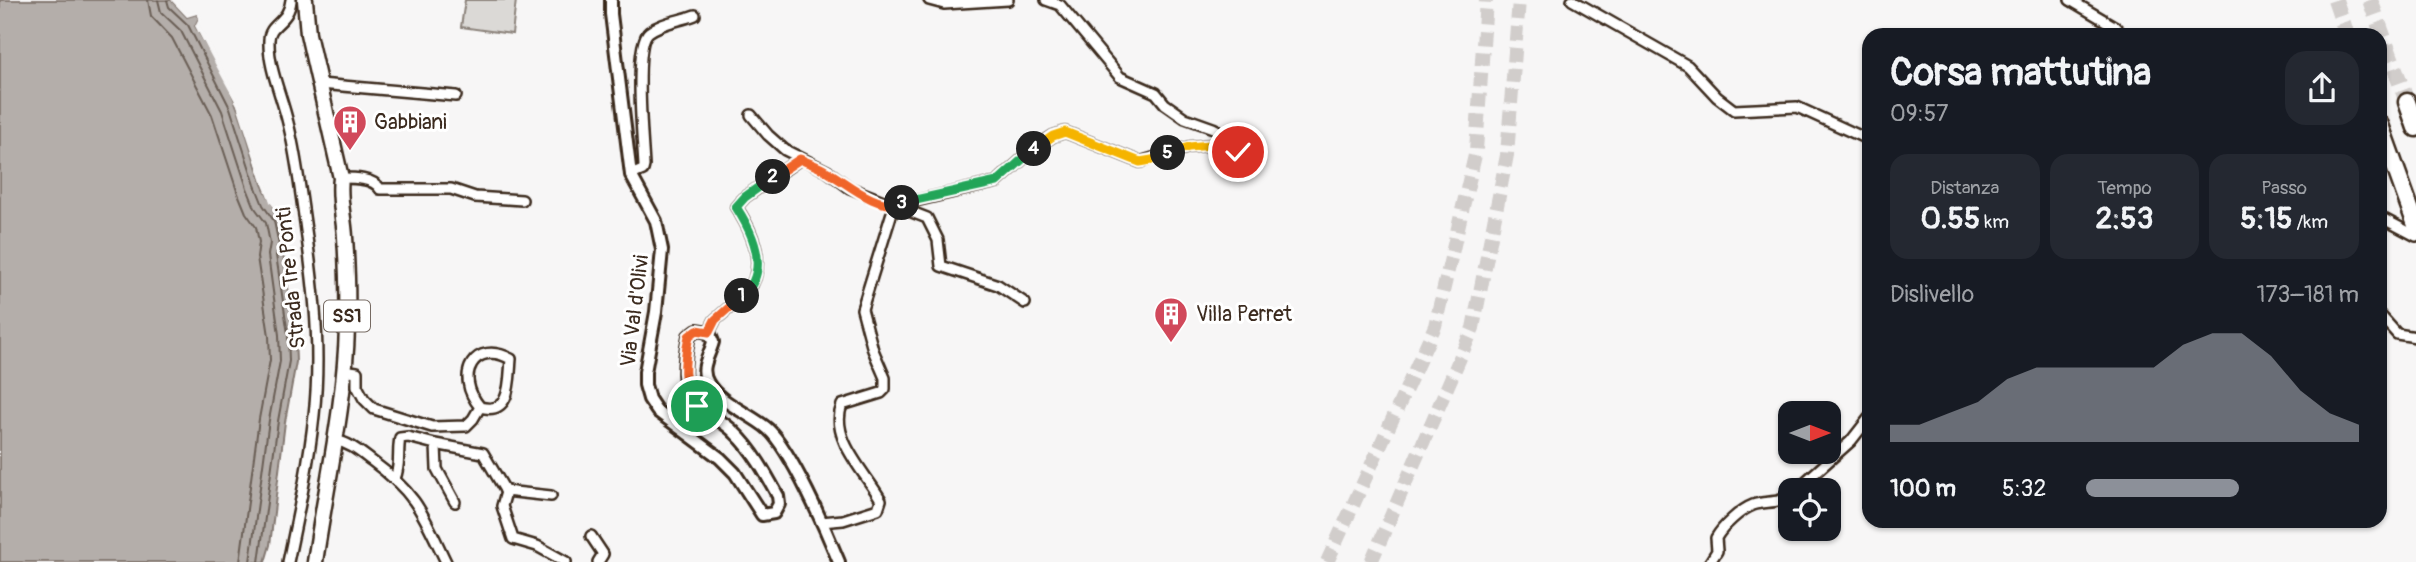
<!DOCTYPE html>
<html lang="it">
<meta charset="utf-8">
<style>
:root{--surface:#171b24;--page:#242831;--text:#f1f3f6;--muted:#9ea1a6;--accent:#8c9099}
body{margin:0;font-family:Pangolin,sans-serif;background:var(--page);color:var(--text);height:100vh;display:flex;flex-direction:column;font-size:26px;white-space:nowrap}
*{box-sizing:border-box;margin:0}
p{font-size:23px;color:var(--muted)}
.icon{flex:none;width:38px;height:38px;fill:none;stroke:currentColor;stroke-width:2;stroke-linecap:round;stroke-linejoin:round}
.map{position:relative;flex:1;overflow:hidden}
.sheet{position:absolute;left:1862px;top:28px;width:525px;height:500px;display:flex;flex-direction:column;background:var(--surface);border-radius:21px;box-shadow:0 2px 5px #0004}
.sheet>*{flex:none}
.needle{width:46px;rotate:90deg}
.fabs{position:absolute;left:1778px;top:401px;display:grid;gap:14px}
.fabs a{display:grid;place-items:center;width:63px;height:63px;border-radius:14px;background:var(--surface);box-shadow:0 2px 5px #0004;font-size:35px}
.pin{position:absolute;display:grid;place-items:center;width:60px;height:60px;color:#fff;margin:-30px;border:4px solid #fff;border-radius:50%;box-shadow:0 2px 7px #0007}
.km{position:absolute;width:35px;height:35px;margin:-18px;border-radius:50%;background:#222;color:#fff;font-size:19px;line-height:35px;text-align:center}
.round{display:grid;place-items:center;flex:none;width:74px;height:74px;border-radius:21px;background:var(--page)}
.overview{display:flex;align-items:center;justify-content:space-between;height:119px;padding:0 28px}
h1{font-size:38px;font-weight:700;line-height:52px}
.stats{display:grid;grid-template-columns:repeat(3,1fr);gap:10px;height:119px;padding:7px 28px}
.stats div{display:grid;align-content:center;border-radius:18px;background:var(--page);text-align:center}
.stats b{font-size:30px;font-weight:700}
.stats small{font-size:19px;font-weight:400}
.stats p{font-size:19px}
.chart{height:196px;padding:14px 28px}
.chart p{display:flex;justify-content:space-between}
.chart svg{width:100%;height:126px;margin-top:7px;fill:var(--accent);opacity:.7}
ul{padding:0 28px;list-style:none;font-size:23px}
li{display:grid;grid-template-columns:112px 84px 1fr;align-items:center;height:52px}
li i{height:18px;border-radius:9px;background:var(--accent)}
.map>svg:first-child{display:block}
.green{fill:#dbd9d6;stroke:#8b827a;stroke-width:2}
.water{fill:#b4aeaa;stroke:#847972;stroke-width:2}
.pier{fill:#f7f6f6}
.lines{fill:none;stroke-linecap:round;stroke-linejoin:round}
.shore{stroke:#6b5f56;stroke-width:2}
.trunk-tunnel{stroke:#d1cdcb;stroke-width:14;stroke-dasharray:14 7;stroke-linecap:butt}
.motorway-tunnel{stroke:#d1cdcb;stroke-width:16;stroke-dasharray:16 8;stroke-linecap:butt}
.minor-casing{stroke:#3b2a1e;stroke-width:14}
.tertiary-casing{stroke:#3b2a1e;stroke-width:16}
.primary-casing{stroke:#3b2a1e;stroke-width:19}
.motorway-casing{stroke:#3b2a1e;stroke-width:21}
.minor{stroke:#fff;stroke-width:9}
.tertiary{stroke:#fff;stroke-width:10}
.primary{stroke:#fff;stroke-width:14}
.motorway{stroke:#fff;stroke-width:16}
.split-1-casing{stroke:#fff;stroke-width:14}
.split-2-casing{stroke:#fff;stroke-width:14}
.split-3-casing{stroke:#fff;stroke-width:14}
.split-4-casing{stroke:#fff;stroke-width:14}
.split-5-casing{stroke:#fff;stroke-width:14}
.split-6-casing{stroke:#fff;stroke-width:14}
.split-1{stroke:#f0652b;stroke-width:9}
.split-2{stroke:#22a559;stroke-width:9}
.split-3{stroke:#f0652b;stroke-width:9}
.split-4{stroke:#22a559;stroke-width:9}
.split-5{stroke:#f5b400;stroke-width:9}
.split-6{stroke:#f5b400;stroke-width:9}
.labels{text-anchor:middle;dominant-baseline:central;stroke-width:6;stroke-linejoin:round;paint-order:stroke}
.shield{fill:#fff;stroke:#766a62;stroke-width:2}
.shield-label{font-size:19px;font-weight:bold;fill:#3b2a1e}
.poi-label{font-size:21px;fill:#3b2a1e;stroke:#fff;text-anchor:start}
.street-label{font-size:21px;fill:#3b2a1e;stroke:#fff}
</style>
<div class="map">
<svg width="2416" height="562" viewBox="0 0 2416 562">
<rect width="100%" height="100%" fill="#f7f6f6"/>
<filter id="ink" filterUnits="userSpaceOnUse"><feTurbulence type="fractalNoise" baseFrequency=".0143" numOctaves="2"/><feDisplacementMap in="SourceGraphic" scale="14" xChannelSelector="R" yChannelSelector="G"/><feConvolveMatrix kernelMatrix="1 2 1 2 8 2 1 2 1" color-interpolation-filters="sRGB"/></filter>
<g filter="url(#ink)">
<path class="green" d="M465 0H516L512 34 461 27Z"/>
<path class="water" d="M0 0H171L187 17 197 14 199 18 195 26C210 52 227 79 237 107 247 132 253 159 262 184 271 205 293 230 283 254L295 334 296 362 285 422 270 545 265 562H0Z"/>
<path class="pier" d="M171 0H176L188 13 197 11 202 17 199 25 240 104 265 181 273 200 281 211 278 213 270 202 262 182 237 105 195 26 199 18 197 14 187 17Z"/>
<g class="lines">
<g class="shore">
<path d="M148 0 151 16 172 38 212 115 237 191 246 213 256 227 259 242 257 257 269 336 270 360 259 419 240 562"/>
<path d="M158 0 161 12 181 31 222 111 247 188 255 208 266 223 270 243 268 255 279 335 280 361 269 420 250 562"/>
<path d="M167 0 169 7 188 25 230 108 255 185 263 205 274 221 279 245 276 255 288 334 289 361 278 421 259 562"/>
</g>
<g class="trunk-tunnel">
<path d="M1327 562 1435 326 1476 151 1486 0"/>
<path d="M1371 562 1473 328 1507 155 1519 0"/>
</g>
<g class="motorway-tunnel">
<path d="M2335 0 2347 35"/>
<path d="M2370 0 2407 102"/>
</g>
<g class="minor-casing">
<g id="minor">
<path d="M929 0 944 4 1008 0"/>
<path d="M1046 0 1060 5 1120 77 1156 93 1165 104 1185 118 1213 128 1255 150"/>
<path d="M1572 0 1688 66 1717 97 1734 110 1797 107 1869 140"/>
<path d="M2070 0 2114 26 2123 35"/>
<path d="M320 84 456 96"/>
<path d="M751 115 768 135 785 150 827 171 850 188 927 218 938 240 941 266 998 285 1025 303"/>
<path d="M631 175 643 170 644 166C643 143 633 44 649 32 662 22 680 21 695 15"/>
<path d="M341 178C354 178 374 178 380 189H451L475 197 522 200"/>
<path d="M894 206 997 182 1036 147 1053 136 1065 132 1140 162 1189 147 1210 145 1238 152 1247 145"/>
<path d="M2380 217 2416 236"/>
<path d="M2380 315 2397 334 2416 337"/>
<path d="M709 332 715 320 748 291C768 264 752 231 736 207L745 197 800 159"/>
<path d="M343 370 357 372V386L364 399 374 409 432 427 466 426 473 419 480 407C453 375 475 339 511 359 509 380 512 416 480 407"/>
<path d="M334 440C350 443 360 452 372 461 417 494 423 514 446 562"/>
<path d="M436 445 437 469 455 502"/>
<path d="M395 478C401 465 397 452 400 438L408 437 435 444 483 453 506 492 502 506 513 539 537 546 566 562"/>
<path d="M1796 490 1851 441 1869 418"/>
<path d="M505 491 551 496"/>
<path d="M821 522 843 520 878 509 881 500C866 473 829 438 842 405L881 393 885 389V378L873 350 862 309 894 206"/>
<path d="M591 536 603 554 598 562"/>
<path d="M288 562C298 514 309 464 314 415 323 337 310 257 299 181 296 161 293 142 288 123 282 96 268 68 269 40 269 23 289 23 291 0"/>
<path d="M1710 562 1717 551 1716 538C1723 526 1740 510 1753 505 1766 500 1778 505 1790 495"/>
</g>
</g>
<g class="tertiary-casing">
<path id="tertiary" d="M611 0V14L631 175 656 221 662 250 656 312 645 372V385L649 399 657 411 720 458 735 473 762 515 774 513 779 504 778 496C766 474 753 450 735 433 725 422 711 416 699 408 678 392 684 359 689 336L697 330 709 332 713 342C709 357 699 368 708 383 718 402 751 414 768 429 791 450 826 530 839 562"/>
</g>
<g class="primary-casing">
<path id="primary" d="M305 0 308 34 341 178C338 198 344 217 345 237 347 267 348 298 347 328 345 405 326 486 315 562"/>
</g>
<g class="motorway-casing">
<g id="motorway">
<path d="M2407 102 2416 128"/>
<path d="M2380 125 2416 225"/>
</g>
</g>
<use href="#minor" class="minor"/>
<use href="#tertiary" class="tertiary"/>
<use href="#primary" class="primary"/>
<use href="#motorway" class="motorway"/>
</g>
</g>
<g class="lines" filter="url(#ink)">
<g class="split-1-casing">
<path id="split-1" d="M697 406C680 386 684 360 689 336L697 330 709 332 715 320 742 296"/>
</g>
<g class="split-2-casing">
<path id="split-2" d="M742 296C771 271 753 233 736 207L745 197 773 177"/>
</g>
<g class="split-3-casing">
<path id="split-3" d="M773 177 800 159C808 163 818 166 826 171 846 182 877 211 902 203"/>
</g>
<g class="split-4-casing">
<path id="split-4" d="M902 203 997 182 1034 149"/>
</g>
<g class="split-5-casing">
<path id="split-5" d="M1034 149 1053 136 1065 132 1140 162 1152 160 1168 153"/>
</g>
<g class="split-6-casing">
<path id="split-6" d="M1168 153 1189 147 1210 145 1238 152"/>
</g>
<use href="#split-1" class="split-1"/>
<use href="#split-2" class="split-2"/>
<use href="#split-3" class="split-3"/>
<use href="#split-4" class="split-4"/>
<use href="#split-5" class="split-5"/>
<use href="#split-6" class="split-6"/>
</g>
<defs>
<g id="building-pin" transform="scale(1.75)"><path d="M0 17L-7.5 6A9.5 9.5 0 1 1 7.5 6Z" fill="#d1495b" stroke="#fff"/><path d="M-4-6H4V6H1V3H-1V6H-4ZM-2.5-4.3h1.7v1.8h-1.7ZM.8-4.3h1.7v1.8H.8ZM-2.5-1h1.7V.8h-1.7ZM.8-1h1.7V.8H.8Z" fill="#fff"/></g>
</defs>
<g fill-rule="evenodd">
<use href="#building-pin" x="350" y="122"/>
<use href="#building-pin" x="1171" y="314"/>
</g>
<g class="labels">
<rect class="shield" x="324" y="300.5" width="46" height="31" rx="5"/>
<g class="shield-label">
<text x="347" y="316">SS1</text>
</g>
<g class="poi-label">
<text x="374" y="122">Gabbiani</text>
<text x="1196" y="314">Villa Perret</text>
</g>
<g class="street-label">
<text transform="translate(291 278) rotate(-96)">Strada Tre Ponti</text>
<text transform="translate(635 311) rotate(-83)">Via Val d'Olivi</text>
</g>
</g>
</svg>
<div class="fabs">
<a><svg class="needle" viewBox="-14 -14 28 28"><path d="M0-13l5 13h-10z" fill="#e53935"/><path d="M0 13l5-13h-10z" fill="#9ea1a6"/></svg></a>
<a><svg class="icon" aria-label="locate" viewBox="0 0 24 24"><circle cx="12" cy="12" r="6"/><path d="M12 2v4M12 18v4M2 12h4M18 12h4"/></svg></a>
</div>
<div class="pin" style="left:697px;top:406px;background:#1e9e55"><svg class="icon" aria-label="arrive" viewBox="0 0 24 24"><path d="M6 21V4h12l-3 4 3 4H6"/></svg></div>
<div class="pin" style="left:1238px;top:152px;background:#d93025"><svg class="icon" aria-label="check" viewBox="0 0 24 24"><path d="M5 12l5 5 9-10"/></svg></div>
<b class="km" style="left:742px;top:296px">1</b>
<b class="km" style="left:773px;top:177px">2</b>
<b class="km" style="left:902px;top:203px">3</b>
<b class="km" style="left:1034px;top:149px">4</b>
<b class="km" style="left:1168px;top:153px">5</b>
<section class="sheet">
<div class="overview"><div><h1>Corsa mattutina</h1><p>09:57</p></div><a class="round"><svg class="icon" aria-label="share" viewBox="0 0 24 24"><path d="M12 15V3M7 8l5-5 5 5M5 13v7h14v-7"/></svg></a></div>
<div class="stats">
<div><p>Distanza</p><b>0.55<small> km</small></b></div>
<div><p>Tempo</p><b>2:53</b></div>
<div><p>Passo</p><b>5:15<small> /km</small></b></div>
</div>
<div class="chart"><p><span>Dislivello</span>173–181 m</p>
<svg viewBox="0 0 160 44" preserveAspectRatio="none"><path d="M0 44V38L10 38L20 34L30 30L40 22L50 18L60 18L70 18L80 18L90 18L100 10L110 6L120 6L130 14L140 26L150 34L160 38V44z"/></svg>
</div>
<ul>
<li><b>100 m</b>5:32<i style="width:56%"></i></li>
</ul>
</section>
</div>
